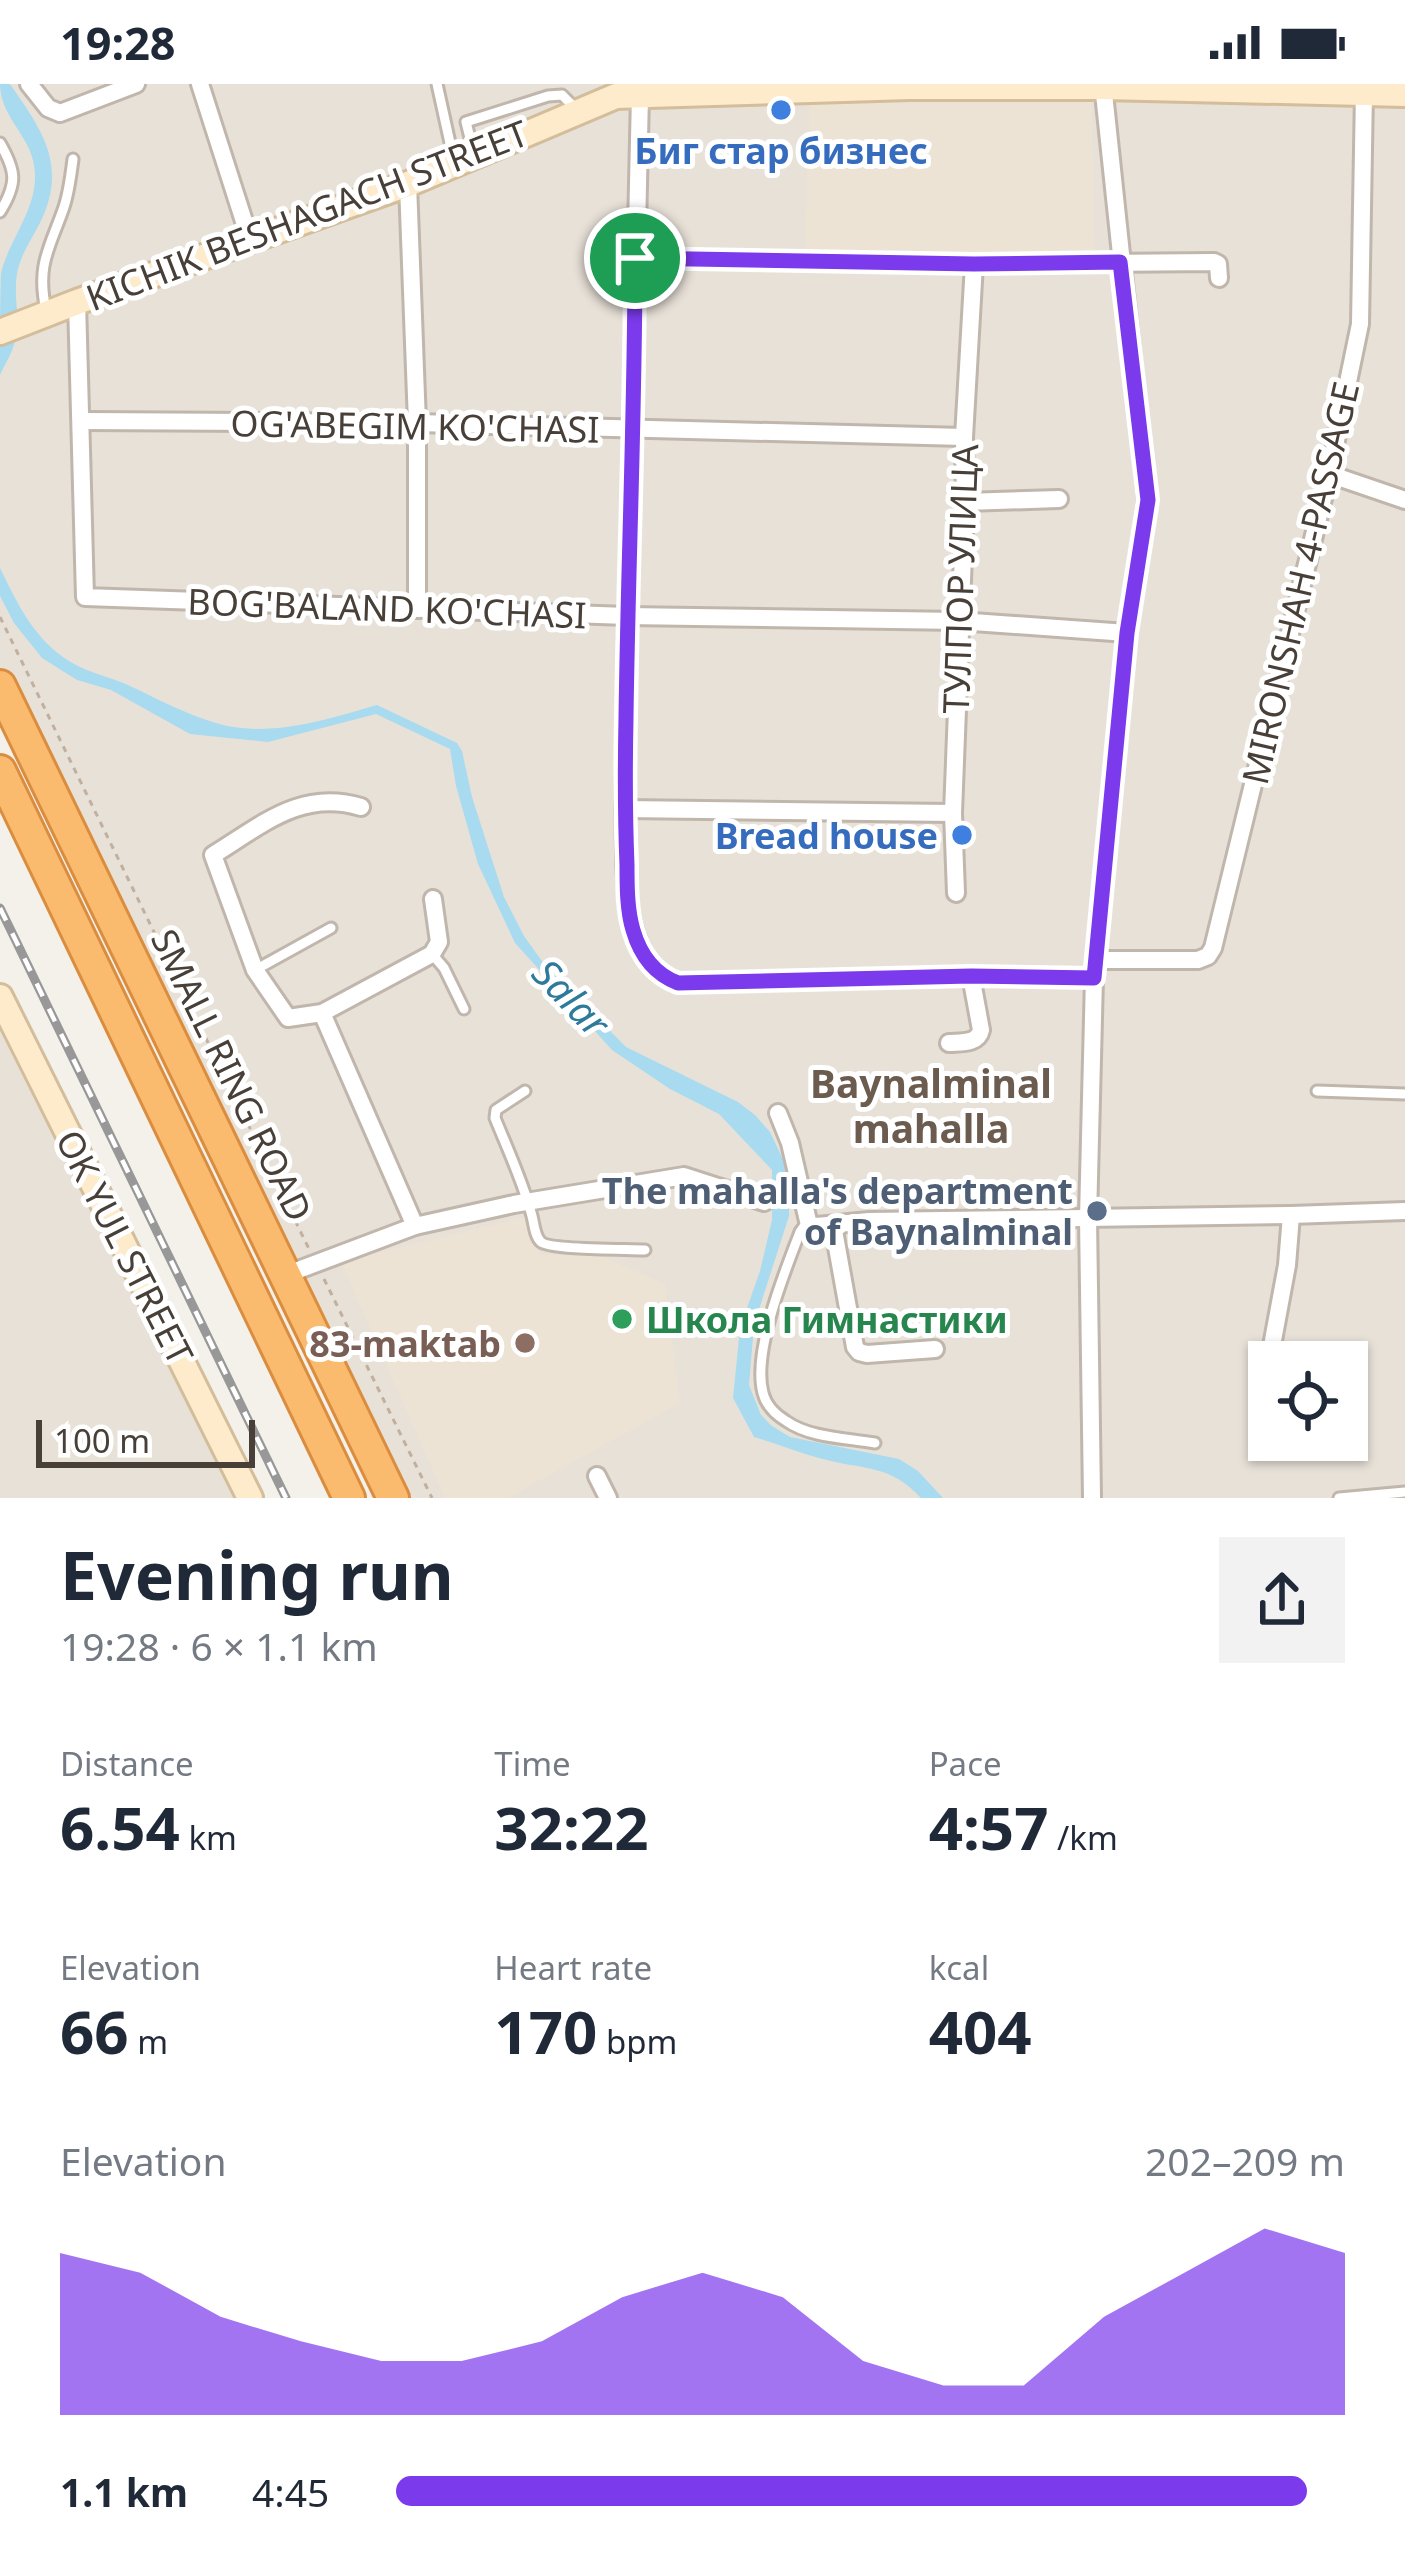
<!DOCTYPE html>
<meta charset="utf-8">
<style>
:root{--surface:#fff;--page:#f2f2f3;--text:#1f2937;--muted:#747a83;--accent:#7c3aed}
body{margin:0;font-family:"Noto Sans",sans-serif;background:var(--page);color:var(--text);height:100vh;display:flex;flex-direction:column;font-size:45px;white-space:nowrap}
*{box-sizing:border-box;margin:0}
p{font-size:39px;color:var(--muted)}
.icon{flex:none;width:66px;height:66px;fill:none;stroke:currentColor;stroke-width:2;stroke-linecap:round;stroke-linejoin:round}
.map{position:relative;height:1414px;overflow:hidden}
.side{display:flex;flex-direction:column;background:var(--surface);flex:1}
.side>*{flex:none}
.fabs{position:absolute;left:1248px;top:1257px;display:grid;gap:24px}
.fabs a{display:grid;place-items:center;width:120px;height:120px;border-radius:0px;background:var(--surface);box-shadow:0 3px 9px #0004;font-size:60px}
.scale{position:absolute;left:36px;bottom:30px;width:219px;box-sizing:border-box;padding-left:12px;border:6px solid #484038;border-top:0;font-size:33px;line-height:42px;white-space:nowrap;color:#484038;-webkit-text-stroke:9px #fff;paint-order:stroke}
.pin{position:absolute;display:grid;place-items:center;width:102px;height:102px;color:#fff;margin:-51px;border:6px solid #fff;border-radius:50%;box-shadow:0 3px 12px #0007}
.round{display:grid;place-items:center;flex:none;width:126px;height:126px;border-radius:0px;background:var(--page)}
.headline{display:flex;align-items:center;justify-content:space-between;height:204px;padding:0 60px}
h1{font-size:66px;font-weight:700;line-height:90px}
.stats{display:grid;grid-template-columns:repeat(3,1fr);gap:18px;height:204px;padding:12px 60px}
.stats div{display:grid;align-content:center}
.stats b{font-size:60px;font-weight:700}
.stats small{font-size:33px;font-weight:400}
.stats p{font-size:33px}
.chart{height:336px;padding:24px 60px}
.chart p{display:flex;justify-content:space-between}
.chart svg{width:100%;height:216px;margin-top:12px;fill:var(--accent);opacity:.7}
ul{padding:0 60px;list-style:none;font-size:39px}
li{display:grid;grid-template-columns:192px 144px 1fr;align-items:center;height:90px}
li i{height:30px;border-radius:15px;background:var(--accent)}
.status{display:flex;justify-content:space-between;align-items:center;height:84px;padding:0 60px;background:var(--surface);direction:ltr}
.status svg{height:33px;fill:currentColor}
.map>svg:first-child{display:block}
.residential{fill:#e8e1d8;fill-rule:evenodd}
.education{fill:#ede3d4}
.water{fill:#a8dbef}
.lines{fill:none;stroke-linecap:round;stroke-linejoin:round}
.lane-casing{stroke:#c0b6ac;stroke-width:15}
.street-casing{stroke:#c0b6ac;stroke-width:22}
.secondary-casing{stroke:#d3bd9a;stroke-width:30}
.highway-casing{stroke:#da8d3e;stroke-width:36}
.path{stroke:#c1b09e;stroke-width:3;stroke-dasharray:6 6;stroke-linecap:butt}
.lane{stroke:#fff;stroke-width:9}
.street{stroke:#fff;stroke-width:16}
.secondary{stroke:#fdebcb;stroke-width:24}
.highway{stroke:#fabb6f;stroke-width:30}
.rail-casing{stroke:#989898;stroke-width:9}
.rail{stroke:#fff;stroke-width:4.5;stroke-dasharray:14;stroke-linecap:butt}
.route-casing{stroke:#fff;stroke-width:24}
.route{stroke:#7c3aed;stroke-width:15}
.shop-dot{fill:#3f7fe0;stroke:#fff;stroke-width:4.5}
.service-dot{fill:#5c6f8a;stroke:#fff;stroke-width:4.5}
.leisure-dot{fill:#2e9e5b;stroke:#fff;stroke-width:4.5}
.education-dot{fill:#8d6e63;stroke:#fff;stroke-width:4.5}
.labels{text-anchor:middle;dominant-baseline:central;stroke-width:10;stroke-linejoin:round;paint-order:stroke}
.shop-label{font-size:36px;font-weight:bold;fill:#366cbe;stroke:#fff}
.street-label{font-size:36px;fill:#484038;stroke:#fff}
.service-label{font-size:36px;font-weight:bold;fill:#4e5e75;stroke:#fff;text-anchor:end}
.leisure-label{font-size:36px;font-weight:bold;fill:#27864d;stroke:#fff;text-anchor:start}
.education-label{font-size:36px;font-weight:bold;fill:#785e54;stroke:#fff;text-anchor:end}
.water-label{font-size:39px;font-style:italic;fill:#2d7a9a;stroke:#fff}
.neighbourhood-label{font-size:39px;font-weight:bold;fill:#6b5c4f;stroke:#fff}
</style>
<div class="status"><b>19:28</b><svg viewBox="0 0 49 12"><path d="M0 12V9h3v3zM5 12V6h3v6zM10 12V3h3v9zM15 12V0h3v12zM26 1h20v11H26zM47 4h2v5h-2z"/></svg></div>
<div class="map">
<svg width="1405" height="1414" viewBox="0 0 1405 1414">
<rect width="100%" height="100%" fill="#f4f0ea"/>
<g class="residential">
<path d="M0 0H1405V1414H393L0 602ZM1269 1278H1347V1356H1269Z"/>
<path d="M0 912 255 1414H0Z"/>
</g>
<g class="education">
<path d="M810 8 1091 15 1095 175 805 171Z"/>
<path d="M525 1133 540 1171H598L665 1200 680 1319 508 1414H445L341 1178Z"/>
</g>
<g class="water">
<path d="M0 0H10C39 42 66 77 44 130 36 150 20 169 17 190 13 212 21 235 15 256 13 268 5 280 0 291 0 262 0 216 1 189 9 156 35 128 35 93 36 54 0 36 0 0Z"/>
<path d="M0 484C21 527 40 567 87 586 101 592 116 595 130 602 160 616 191 633 223 641 273 653 329 635 377 621L457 659 462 667 472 713 504 813 524 852 544 880 626 963 738 1018 755 1031 770 1048 789 1088V1132L754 1241 749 1301 761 1331 772 1342 790 1353 899 1375 918 1387 943 1414H921C890 1381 867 1386 827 1376 802 1370 778 1360 754 1353L733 1314 740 1244 760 1187 772 1136V1086L719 1030 670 1005 612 966 515 859 478 780 456 702 450 665 376 630 268 658 190 650 111 606 77 596 42 574 14 539 0 512Z"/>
</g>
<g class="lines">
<g class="lane-casing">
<g id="lane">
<path d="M437 0 454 77"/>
<path d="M0 59C16 87 18 99 0 128"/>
<path d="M474 70 466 38 548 12 562 11 575 24"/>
<path d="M46 226C36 180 50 164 64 123 69 108 71 91 73 75"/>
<path d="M432 870 444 884 464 925"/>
<path d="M255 886 331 844"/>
<path d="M525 1007 496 1026 495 1034C508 1066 523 1098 532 1132 534 1140 535 1153 541 1158 550 1166 627 1165 645 1166"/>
<path d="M1317 1007 1405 1010"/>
<path d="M808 1137 800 1148C785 1187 752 1268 763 1309 766 1321 776 1331 786 1337 810 1354 847 1354 875 1359"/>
<path d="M1339 1414 1405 1408"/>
</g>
</g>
<g class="street-casing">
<g id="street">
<path d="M29 0 48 24 60 29 136 0"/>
<path d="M200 0 250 156"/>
<path d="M640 11 624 725C627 779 617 877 678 899L971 892 1094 894"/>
<path d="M408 100 417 339V525"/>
<path d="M635 174 974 180 1214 178 1218 180 1219 194"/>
<path d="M77 218 85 513 627 532 959 537 1127 549"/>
<path d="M82 337 417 339 964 353"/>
<path d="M1329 390 1405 416"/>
<path d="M965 418 1059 415"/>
<path d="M361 723C301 705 262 741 213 771L255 886 288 934 322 929 432 870 439 858 433 815"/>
<path d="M624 725 953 729"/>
<path d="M956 809 953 729 965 418 964 353 974 180"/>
<path d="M1096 876H1198L1208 872 1213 864 1329 390 1360 240 1364 8"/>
<path d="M322 929 415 1142"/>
<path d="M949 959C961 958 978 960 981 946L971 892"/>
<path d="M778 1029 790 1059 808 1137 811 1141 817 1142 869 1137 1291 1131 1405 1127"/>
<path d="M833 1141 855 1263 859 1268 867 1270 935 1265"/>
<path d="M285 1191 415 1142 514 1120 684 1092 764 1118"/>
<path d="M1269 1278 1287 1181 1291 1131"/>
<path d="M597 1392 608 1414"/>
<path d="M1092 1414 1088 1134 1094 894 1127 549 1147 416 1103 0"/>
</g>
</g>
<g class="secondary-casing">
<g id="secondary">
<path d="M0 248 77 218 408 100 616 12 910 3H1103L1405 10"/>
<path d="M0 913 250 1414"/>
</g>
</g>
<g class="highway-casing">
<g id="highway">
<path d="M0 602 393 1414"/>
<path d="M0 687 349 1414"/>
</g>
</g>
<g class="path">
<path d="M0 533 309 1165"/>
<path d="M324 1195 432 1414"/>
</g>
<use href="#lane" class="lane"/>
<use href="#street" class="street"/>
<use href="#secondary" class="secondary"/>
<use href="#highway" class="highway"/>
<g class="rail-casing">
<path id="rail" d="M0 824 286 1414"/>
</g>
<use href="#rail" class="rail"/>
</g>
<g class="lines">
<g class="route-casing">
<path id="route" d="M635 174 974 180 1120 178 1148 416 1127 549 1094 894 971 892 678 899C654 890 640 870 633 846 627 826 627 802 627 781 625 732 625 683 626 634 628 481 635 327 635 174Z"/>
</g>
<use href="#route" class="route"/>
</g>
<g class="shop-dot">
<circle cx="781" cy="26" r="12"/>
<circle cx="962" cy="751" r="12"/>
</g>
<circle class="service-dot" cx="1097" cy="1127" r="12"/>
<circle class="leisure-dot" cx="622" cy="1235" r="12"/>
<circle class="education-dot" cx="525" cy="1259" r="12"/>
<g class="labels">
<g class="shop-label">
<text x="781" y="66">Биг стар бизнес</text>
<text x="938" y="751" text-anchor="end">Bread house</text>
</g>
<g class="street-label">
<text transform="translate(307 131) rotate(-21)">KICHIK BESHAGACH STREET</text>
<text transform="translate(415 342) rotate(1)">OG'ABEGIM KO'CHASI</text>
<text transform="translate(960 495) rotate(-88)">ТУЛПОР УЛИЦА</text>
<text transform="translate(1300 499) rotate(-77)">MIRONSHAH 4-PASSAGE</text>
<text transform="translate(387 524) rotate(2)">BOG'BALAND KO'CHASI</text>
<text transform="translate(232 991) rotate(64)">SMALL RING ROAD</text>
<text transform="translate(125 1163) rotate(63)">OK YUL STREET</text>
</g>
<g class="service-label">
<text x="1073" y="1106">The mahalla's department<tspan x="1073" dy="41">of Baynalminal</tspan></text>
</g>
<g class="leisure-label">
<text x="646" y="1235">Школа Гимнастики</text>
</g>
<g class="education-label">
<text x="501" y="1259">83-maktab</text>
</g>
<g class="water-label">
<text transform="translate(572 913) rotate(46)">Salar</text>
</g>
<g class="neighbourhood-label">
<text x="931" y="998">Baynalminal<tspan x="931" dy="45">mahalla</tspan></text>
</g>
</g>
</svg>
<div class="fabs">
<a><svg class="icon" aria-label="locate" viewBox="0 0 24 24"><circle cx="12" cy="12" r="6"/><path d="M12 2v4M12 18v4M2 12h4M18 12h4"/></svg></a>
</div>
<div class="scale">100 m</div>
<div class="pin" style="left:635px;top:174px;background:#1e9e55"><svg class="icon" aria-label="arrive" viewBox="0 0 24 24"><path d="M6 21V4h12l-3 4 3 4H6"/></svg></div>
</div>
<section class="side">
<div class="headline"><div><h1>Evening run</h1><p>19:28 · 6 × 1.1 km</p></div><a class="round"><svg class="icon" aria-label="share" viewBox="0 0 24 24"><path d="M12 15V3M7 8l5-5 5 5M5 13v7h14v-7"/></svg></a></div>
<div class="stats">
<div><p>Distance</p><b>6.54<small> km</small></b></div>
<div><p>Time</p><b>32:22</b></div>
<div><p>Pace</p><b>4:57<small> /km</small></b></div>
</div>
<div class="stats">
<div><p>Elevation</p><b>66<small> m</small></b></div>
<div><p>Heart rate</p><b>170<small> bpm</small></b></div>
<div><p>kcal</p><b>404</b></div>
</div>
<div class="chart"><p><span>Elevation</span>202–209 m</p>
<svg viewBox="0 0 160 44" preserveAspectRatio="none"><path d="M0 44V11L10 15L20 24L30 29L40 33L50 33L60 29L70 20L80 15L90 20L100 33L110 38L120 38L130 24L140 15L150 6L160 11V44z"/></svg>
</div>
<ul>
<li><b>1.1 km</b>4:45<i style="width:96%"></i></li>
</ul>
</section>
